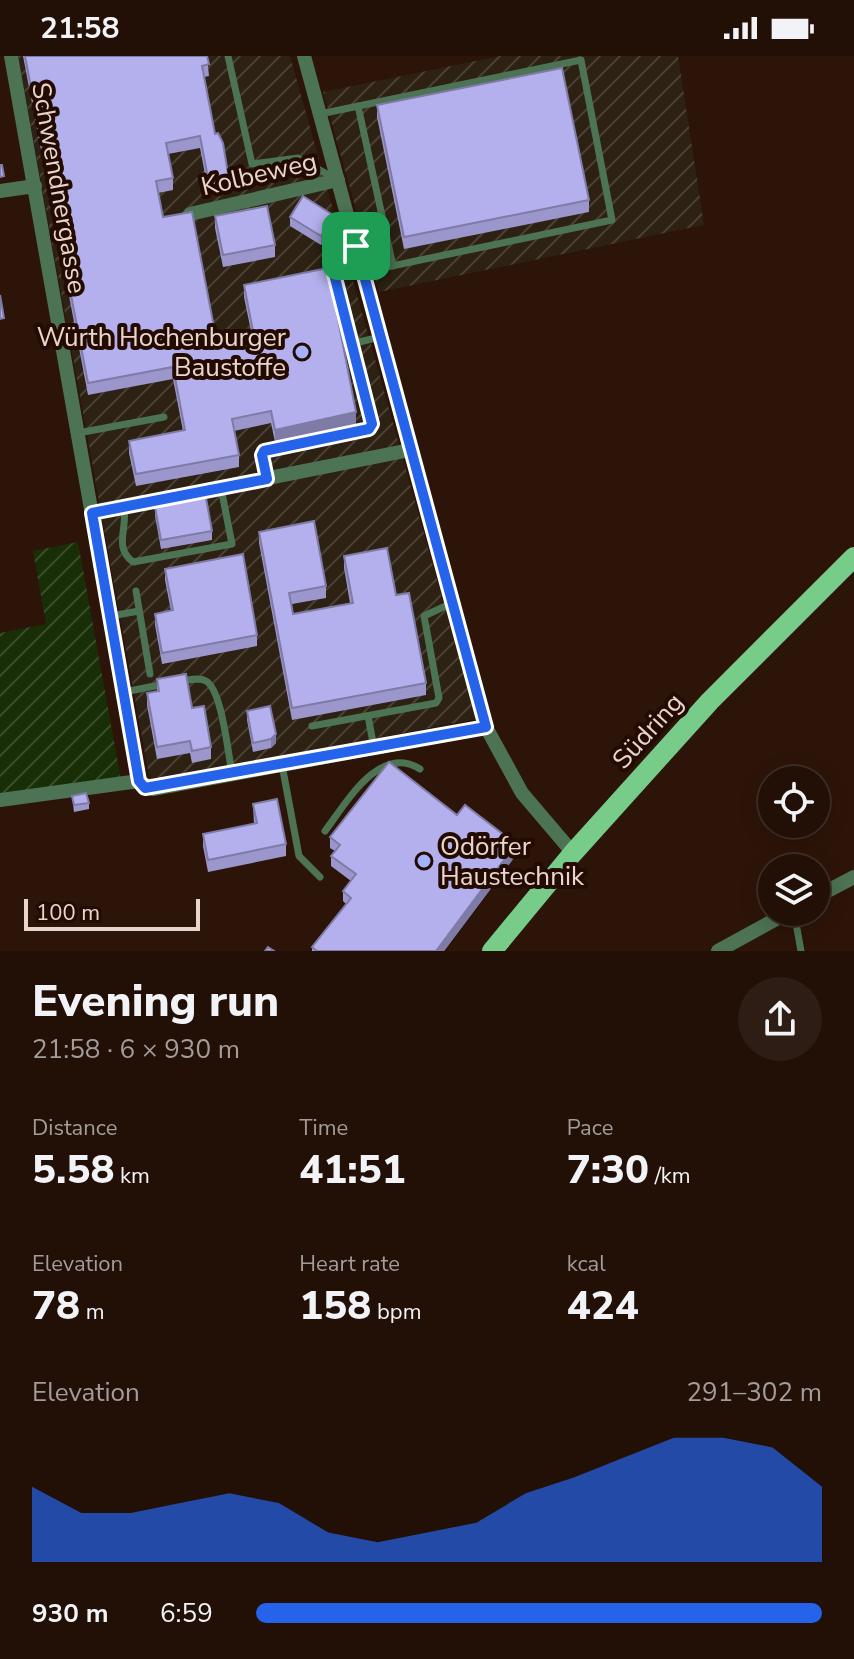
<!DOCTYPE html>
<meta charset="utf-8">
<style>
:root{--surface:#220f06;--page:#2e1d14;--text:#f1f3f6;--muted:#a29c9b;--line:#3f2f28;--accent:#2563eb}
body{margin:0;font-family:"Nunito Sans",sans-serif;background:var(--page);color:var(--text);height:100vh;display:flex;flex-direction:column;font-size:30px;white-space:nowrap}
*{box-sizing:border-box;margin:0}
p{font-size:26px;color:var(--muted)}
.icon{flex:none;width:44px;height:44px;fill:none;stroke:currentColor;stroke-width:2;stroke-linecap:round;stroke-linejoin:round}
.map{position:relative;height:895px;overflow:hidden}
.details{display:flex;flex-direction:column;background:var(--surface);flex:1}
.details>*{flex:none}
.tools{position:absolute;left:758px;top:710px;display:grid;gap:16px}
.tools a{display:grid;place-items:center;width:72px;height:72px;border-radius:50%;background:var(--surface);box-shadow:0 4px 20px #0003,0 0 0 2px var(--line);font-size:40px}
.scale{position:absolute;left:24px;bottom:20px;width:176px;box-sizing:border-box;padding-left:8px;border:4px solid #e8d6ce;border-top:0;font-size:22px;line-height:28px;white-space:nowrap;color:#e8d6ce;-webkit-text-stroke:6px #230b02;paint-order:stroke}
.pin{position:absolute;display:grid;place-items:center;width:68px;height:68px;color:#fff;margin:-34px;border-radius:16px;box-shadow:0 4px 12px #0006}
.round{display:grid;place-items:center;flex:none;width:84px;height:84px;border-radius:42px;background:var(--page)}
.headline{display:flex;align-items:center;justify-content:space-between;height:136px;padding:0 32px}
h1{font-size:44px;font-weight:800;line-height:60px}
.stats{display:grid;grid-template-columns:repeat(3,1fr);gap:12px;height:136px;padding:8px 32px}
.stats div{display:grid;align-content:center}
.stats b{font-size:40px;font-weight:800}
.stats small{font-size:22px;font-weight:400}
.stats p{font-size:22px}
.chart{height:224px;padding:16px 32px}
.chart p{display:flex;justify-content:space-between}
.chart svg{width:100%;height:144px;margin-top:8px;fill:var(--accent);opacity:.7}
ul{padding:0 32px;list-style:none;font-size:26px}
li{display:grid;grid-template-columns:128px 96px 1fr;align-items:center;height:60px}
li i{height:20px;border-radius:10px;background:var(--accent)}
.status{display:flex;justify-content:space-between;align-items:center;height:56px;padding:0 40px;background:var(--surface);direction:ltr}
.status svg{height:22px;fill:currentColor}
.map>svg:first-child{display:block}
.industrial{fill:url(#industrial-furrows)}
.garden{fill:url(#garden-furrows)}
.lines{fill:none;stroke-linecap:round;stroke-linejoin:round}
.lane{stroke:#4c7353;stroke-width:7}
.street{stroke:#4c7353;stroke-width:14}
.primary{stroke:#78cc8a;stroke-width:20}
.wall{fill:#9b97cc}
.shaded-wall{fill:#7e7ba6}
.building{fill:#b4b0ed;stroke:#7e7ba6;stroke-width:2}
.route-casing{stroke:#fff;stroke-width:16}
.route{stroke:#2563eb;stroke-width:10}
.poi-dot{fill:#a4b2fc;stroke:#230b02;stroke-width:3}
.labels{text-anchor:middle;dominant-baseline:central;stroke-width:8;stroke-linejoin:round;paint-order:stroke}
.street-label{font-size:26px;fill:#e8d6ce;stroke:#230b02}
.poi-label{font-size:26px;fill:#e8d6ce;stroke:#230b02;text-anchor:end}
</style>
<div class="status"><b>21:58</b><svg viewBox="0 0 49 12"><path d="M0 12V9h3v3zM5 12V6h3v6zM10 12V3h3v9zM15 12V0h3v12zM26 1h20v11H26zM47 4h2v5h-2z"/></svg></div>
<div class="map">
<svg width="854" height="895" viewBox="0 0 854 895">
<defs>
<pattern id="industrial-furrows" width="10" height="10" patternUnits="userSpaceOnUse" patternTransform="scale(2)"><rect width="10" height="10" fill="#2c2113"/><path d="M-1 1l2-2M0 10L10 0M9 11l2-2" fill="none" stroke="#4b4034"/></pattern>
<pattern id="garden-furrows" width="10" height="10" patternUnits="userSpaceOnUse" patternTransform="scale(2)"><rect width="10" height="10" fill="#182e07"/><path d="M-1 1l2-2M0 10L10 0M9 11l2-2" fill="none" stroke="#3a4c2a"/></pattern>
</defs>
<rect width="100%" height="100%" fill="#2d1408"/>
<g class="industrial">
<path d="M18 0H290L476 663 150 725Z"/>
<path d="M500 0H678L704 169 379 236 323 36Z"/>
</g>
<path class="garden" d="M78 486 121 724 0 739V577L46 568 33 495Z"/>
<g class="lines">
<g class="lane">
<path d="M228 0 252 108 298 102 336 123"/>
<path d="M358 50 393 210"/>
<path d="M320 58 581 4 612 164 363 216"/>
<path d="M351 288 380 281"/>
<path d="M78 377 164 361"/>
<path d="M267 423 262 399 264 395 371 371 333 214 335 207 356 190"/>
<path d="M124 451C128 472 113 491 133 506L232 488 221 432"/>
<path d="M136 535 150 618"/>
<path d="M111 560 139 555"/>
<path d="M181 625C189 624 199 621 206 625 222 634 228 698 232 717"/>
<path d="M124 636 165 628"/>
<path d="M368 660 374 692"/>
<path d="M312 670 436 647 439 642 424 560 452 547"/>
<path d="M282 709 299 800 320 821"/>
<path d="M325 775C345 749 379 687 420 713"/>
<path d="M794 856 801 895"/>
</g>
<g class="street">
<path d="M11 0 139 725 153 733 486 671"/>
<path d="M304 0 486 671 522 737 573 797"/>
<path d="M0 135 35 130"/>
<path d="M190 158 338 124"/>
<path d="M92 457 410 394"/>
<path d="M0 744 139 725"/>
<path d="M816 841 854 821"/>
<path d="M718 895 789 856"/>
</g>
<path class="primary" d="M492 895 573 797 710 645 854 501"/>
</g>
<g class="wall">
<path d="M23 0H207L209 20 204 21 215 78 228 118V130L208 134 200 92 168 98 173 122V134L158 137 163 161 217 287 252 280 244 241V229L356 368 275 386 271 367 234 375 239 399V411L136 430 129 397V385L183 375 173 323 88 339Z"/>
<path d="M377 49 589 144V156L404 193 377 61Z"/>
<path d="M215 160 275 189V201L223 211 215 172Z"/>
<path d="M290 161 333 168 321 189 290 170Z"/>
<path d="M155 451 212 475V484L161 493 155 460Z"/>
<path d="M259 476 326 530V542L292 548 293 558 350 547 344 512V500L396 539 426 627V639L292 664 259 487Z"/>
<path d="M165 513 257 579V590L162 608 155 569V558L171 555 165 524Z"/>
<path d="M157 623 192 652 211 691V703L192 707 190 697 157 703 147 649V637L157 635Z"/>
<path d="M247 655 276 687 271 692 253 696 247 664Z"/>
<path d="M72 740 89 747V753L74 756Z"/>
<path d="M253 748 286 788V800L208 816 203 790V778L254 768Z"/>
<path d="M457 759 516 799 444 895H312V891L346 848 343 845V835L351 825 331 810V800L335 795 330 792V781Z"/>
</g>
<g class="shaded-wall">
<path d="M333 159V168L321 189V180Z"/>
<path d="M356 356V368L275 386V374Z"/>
<path d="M276 678V687L271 692V683Z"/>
<path d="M516 788V799L444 895H436Z"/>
</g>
<g class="building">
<path d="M25 0H207L209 8 202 10 215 78 218 77 223 87 228 118 208 122 200 80 166 87 173 122 156 125 163 161 192 156 217 287 254 280 244 229 328 212 356 356 275 374 271 355 232 363 239 399 136 418 129 385 185 374 173 311 88 327Z"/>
<path d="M562 12 589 144 404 181 377 49Z"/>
<path d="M0 109H2L4 120 0 121Z"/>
<path d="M303 140 333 159 321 180 290 161Z"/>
<path d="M267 150 275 189 223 199 215 160Z"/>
<path d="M0 239 4 262 0 263Z"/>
<path d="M206 442 212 475 161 484 155 451Z"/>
<path d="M314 465 326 530 289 537 293 558 353 547 344 500 387 492 396 539 409 537 426 627 292 652 259 476Z"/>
<path d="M243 498 257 579 162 597 155 558 173 554 165 513Z"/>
<path d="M186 618 192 652 204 650 211 691 192 695 190 685 157 691 147 637 159 635 157 623Z"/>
<path d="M270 650 276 678 271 683 253 687 247 655Z"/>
<path d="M389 706 457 759 465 749 516 788 436 895H317L312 891 351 842 343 835 356 818 331 800 340 789 330 781Z"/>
<path d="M86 737 89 747 74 749 72 740Z"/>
<path d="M277 743 286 788 208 804 203 778 257 767 253 748Z"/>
<path d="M268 891 274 895H265Z"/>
</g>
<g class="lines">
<g class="route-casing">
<path id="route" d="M356 190 486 671 145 732 139 725 92 457 267 423 262 399 264 395 369 373 372 368 333 214 335 207Z"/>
</g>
<use href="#route" class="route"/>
</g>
<g class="poi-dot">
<circle cx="302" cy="296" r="8"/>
<circle cx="424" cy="805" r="8"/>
</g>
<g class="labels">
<g class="street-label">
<text transform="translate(259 118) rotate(-13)">Kolbeweg</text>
<text transform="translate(59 132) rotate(80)">Schwendnergasse</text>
<text transform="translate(648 675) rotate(-48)">Südring</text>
</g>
<g class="poi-label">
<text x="286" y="281">Würth Hochenburger<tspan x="286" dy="30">Baustoffe</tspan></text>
<text x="440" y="790" text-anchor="start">Odörfer<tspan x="440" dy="30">Haustechnik</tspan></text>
</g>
</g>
</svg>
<div class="tools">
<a><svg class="icon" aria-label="locate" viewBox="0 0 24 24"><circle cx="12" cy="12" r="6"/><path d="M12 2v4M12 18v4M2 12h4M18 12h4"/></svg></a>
<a><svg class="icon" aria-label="layers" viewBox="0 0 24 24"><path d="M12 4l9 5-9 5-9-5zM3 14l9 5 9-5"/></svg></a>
</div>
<div class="scale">100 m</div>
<div class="pin" style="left:356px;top:190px;background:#1e9e55"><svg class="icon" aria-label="arrive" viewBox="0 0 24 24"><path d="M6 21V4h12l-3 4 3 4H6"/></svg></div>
</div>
<section class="details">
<div class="headline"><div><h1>Evening run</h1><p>21:58 · 6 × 930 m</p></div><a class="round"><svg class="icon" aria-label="share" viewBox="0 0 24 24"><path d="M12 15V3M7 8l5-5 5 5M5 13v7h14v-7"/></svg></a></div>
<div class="stats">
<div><p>Distance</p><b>5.58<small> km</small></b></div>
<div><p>Time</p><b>41:51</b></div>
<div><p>Pace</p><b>7:30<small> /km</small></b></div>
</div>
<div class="stats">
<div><p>Elevation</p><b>78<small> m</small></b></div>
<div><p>Heart rate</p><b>158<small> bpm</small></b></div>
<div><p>kcal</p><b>424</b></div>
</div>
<div class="chart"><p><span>Elevation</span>291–302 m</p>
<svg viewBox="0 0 160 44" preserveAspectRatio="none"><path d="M0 44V21L10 29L20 29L30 26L40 23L50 26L60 35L70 38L80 35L90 32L100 23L110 18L120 12L130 6L140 6L150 9L160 21V44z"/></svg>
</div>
<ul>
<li><b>930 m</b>6:59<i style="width:100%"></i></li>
</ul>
</section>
